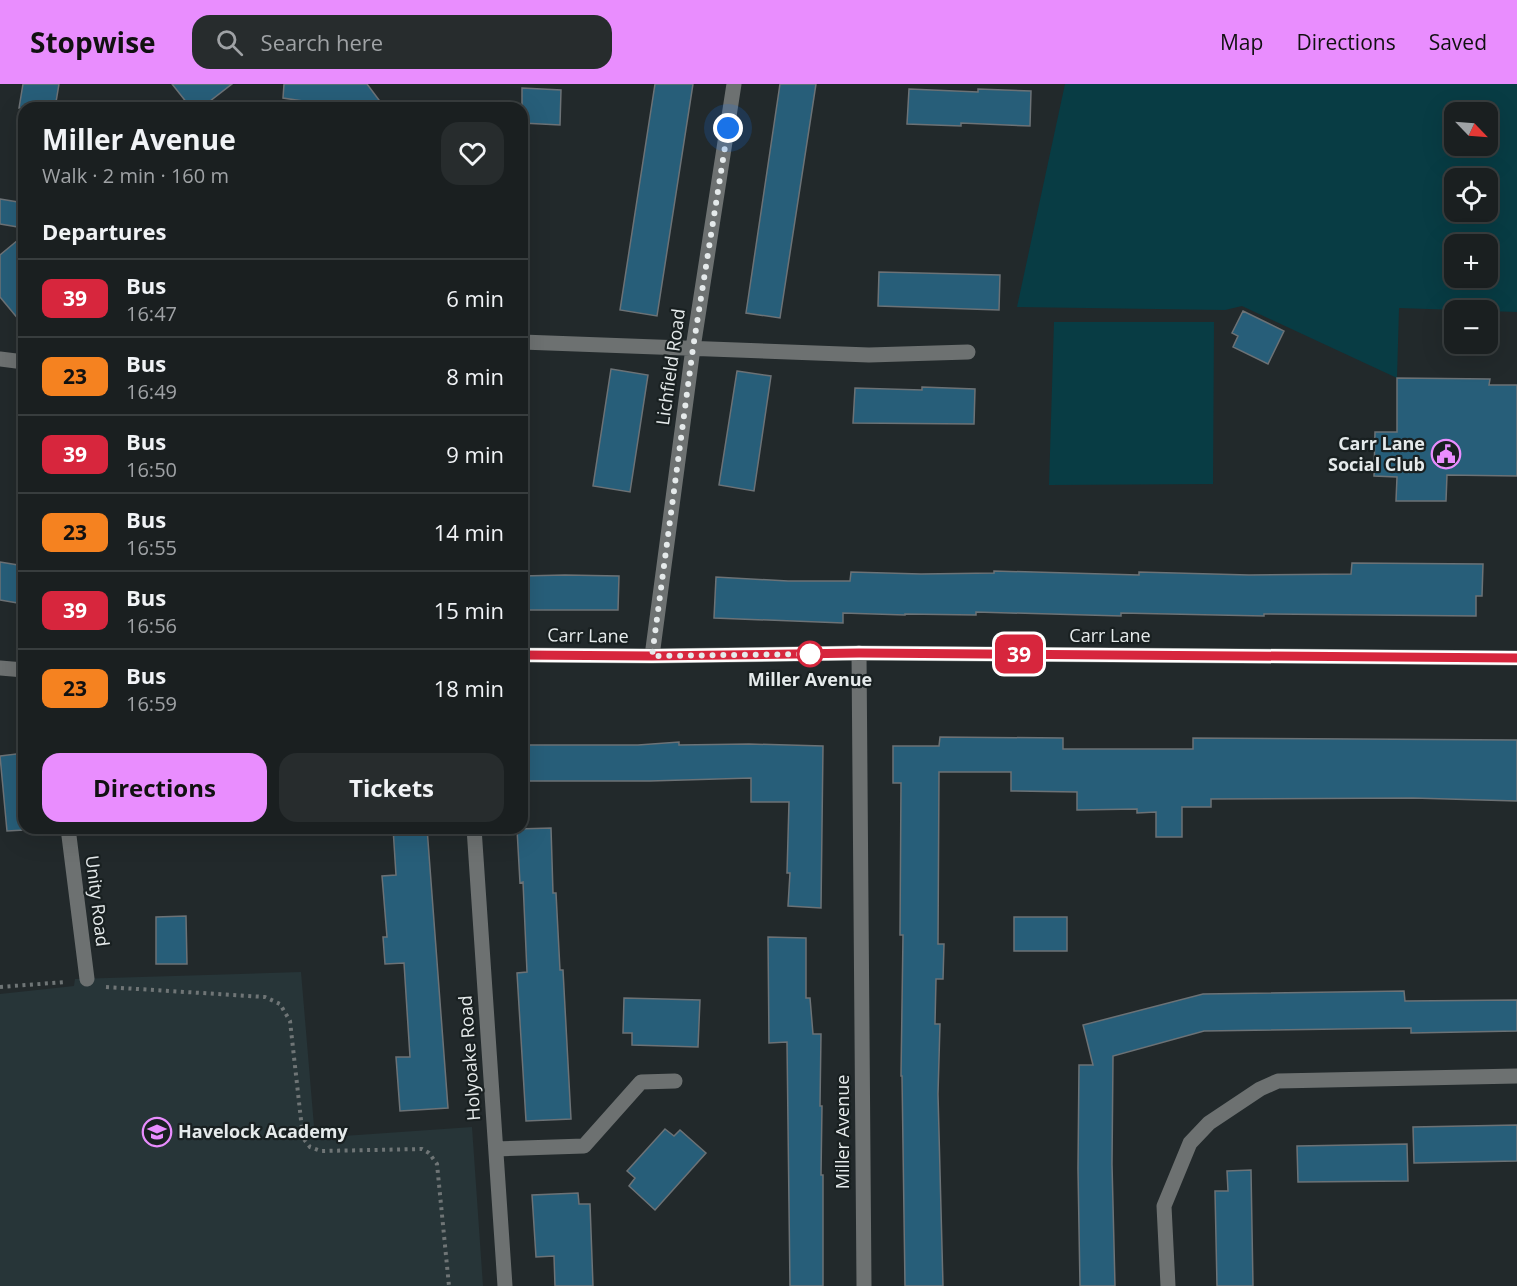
<!DOCTYPE html>
<html lang="en">
<head>
<meta charset="utf-8">
<style>
  :root { --surface:#1a1f20; --page:#272c2d; --text:#f1f3f6; --muted:#9fa2a5; --line:#383d3e; --accent:#e98dfe }
  body { margin:0; font-family:"Open Sans",sans-serif; background:var(--page); color:var(--text); height:100vh; display:flex; flex-direction:column; font-size:22px; white-space:nowrap }
  * { box-sizing:border-box; margin:0 }
  p { font-size:20px; color:var(--muted) }
  .icon { flex:none; width:33px; height:33px; fill:none; stroke:currentColor; stroke-width:2; stroke-linecap:round; stroke-linejoin:round }
  .map { position:relative; flex:1; overflow:hidden }
  .side { position:absolute; left:18px; top:18px; width:510px; height:732px; display:flex; flex-direction:column; background:var(--surface); border-radius:18px; box-shadow:0 6px 24px #0002,0 0 0 2px var(--line) }
  .side>* { flex:none }
  .badge { padding:0 12px; border-radius:9px; font-size:21px; line-height:39px }
  .needle { width:39px; rotate:115deg }
  .controls { position:absolute; left:1444px; top:18px; display:grid; gap:12px }
  .controls a { display:grid; place-items:center; width:54px; height:54px; border-radius:12px; background:var(--surface); box-shadow:0 6px 24px #0002,0 0 0 2px var(--line); font-size:30px }
  .you { position:absolute; width:30px; height:30px; margin:-15px; border:4px solid #fff; border-radius:50%; background:#1a73e8; box-shadow:0 0 0 9px #1a73e833 }
  .map>.badge { position:absolute; translate:-50% -50%; box-shadow:0 0 0 3px #fff }
  h2 { padding:0 24px; font-size:22px; line-height:54px }
  .round { display:grid; place-items:center; flex:none; width:63px; height:63px; border-radius:18px; background:var(--page) }
  .headline { display:flex; align-items:center; justify-content:space-between; height:102px; padding:0 24px }
  h1 { font-size:28px; font-weight:700; line-height:45px }
  .cta { display:flex; gap:12px; margin-top:auto; padding:12px 24px }
  .cta a { flex:1; height:69px; border-radius:18px; background:var(--accent); color:#111; font-size:24px; font-weight:700; line-height:69px; text-align:center }
  .cta a+a { background:var(--page); color:var(--text) }
  ul { padding:0; list-style:none }
  li { display:flex; align-items:center; gap:18px; height:78px; padding:0 24px; border-top:2px solid var(--line) }
  li div { flex:1 }
  li b { display:block; font-size:22px }
  li em { font-style:normal }
  li .badge { min-width:66px; font-weight:700; text-align:center }
  header { display:flex; align-items:center; gap:36px; box-sizing:border-box; height:84px; padding:0 30px; background:var(--accent); color:#111 }
  header strong { font-size:28px }
  nav { display:flex; gap:33px; margin-inline-start:auto; font-size:21px }
  .search { width:420px; height:54px; background:var(--page); display:flex; align-items:center; gap:15px; box-sizing:border-box; padding:0 21px; border-radius:18px; color:var(--muted); font-size:22px }
  .map>svg:first-child { display:block }
  .built { fill:#273538 }
  .green { fill:#083c44; fill-rule:evenodd }
  .building { fill:#275e79; stroke:#6c7276; stroke-width:1.5 }
  .lines { fill:none; stroke-linecap:round; stroke-linejoin:round }
  .path { stroke:#6f7576; stroke-width:4; stroke-dasharray:3 4.5; stroke-linecap:butt }
  .minor { stroke:#6d7171; stroke-width:15 }
  .line-casing { stroke:#fff; stroke-width:14 }
  .line { stroke:#d7263d; stroke-width:9 }
  .walk { stroke:#e5eaeb; stroke-width:6; stroke-dasharray:0 10.8 }
  .stop-dot { fill:#fff; stroke:#d7263d; stroke-width:3 }
  .labels { text-anchor:middle; stroke-width:4.5; stroke-linejoin:round; paint-order:stroke }
  .street-label { font-size:18px; fill:#e5eaeb; stroke:#192021 }
  .poi-label { font-size:18px; font-weight:bold; fill:#e5eaeb; stroke:#192021; text-anchor:end }
  .stop-label { font-size:18px; font-weight:bold; fill:#e5eaeb; stroke:#192021 }
</style>
</head>
<body>
<header>
<strong>Stopwise</strong>
<div class="search"><svg class="icon" aria-label="search" viewBox="0 0 24 24"><circle cx="10" cy="10" r="6"/><path d="M15 15l6 6"/></svg>Search here</div>
<nav><a>Map</a><a>Directions</a><a>Saved</a></nav>
</header>
<div class="map">
<svg width="1517" height="1202" viewBox="0 0 1517 1202">
  <rect width="100%" height="100%" fill="#22292b"/>
  <!-- built -->
  <path class="built" d="M301,888l14,166 157,-11 11,159h-483v-292l74,-8 1,-7z"/>
  <!-- green -->
  <path class="green" d="M1065,0h452v228l-118,-4 -2,70 -155,-72 -17,4 -208,-3zM1455,28h33v34h-33zM1455,94h33v34h-33zM1455,160h33v34h-33z
    M1054,238h160l-1,162 -164,1z"/>
  <!-- building -->
  <path class="building" d="M23,0h36l-4,24h-36z
    M172,0h60l-31,24h-10z
    M284,0h83l18,24h-35l-67,-10z
    M655,0h38l-36,232 -37,-6z
    M780,0h36l-36,234 -34,-5z
    M522,4l39,2 -1,35 -38,-2z
    M909,5l69,3v-3l53,2 -1,35 -69,-3v3l-54,-2z
    M0,115l24,4v25l-24,-4z
    M24,151v91l-24,-29v-42z
    M879,188l121,3 -1,35 -121,-4z
    M1243,227l41,20 -16,33 -35,-17 5,-11 -6,-3z
    M611,285l37,6 -18,117 -37,-6z
    M737,287l34,5 -17,115 -35,-6z
    M1397,294l93,1 -1,6h28v91l-70,-1 -1,26h-50l1,-24 -23,-1 1,-44h22z
    M922,303l53,2 -1,35 -121,-1 2,-35 67,2z
    M0,478l24,4v38l-24,-4z
    M1352,479l131,1 -1,32h-6v20l-212,-2v2l-143,-3v3l-145,-4v3l-71,-1v1l-62,-2v10l-129,-5 2,-41 72,4h62l1,-9 70,2 73,-1v-2l145,4v-3l110,3 102,-1z
    M565,491l54,1 -1,34h-96v-34z
    M940,653l123,1v11h130v-11l324,2v61l-104,-3 -202,1v8h-29v30h-26v-25l-19,1v-4l-60,1v-18l-66,-1v-19h-72l-1,172h6l-1,35h-7l-1,45h5l-2,70 5,192h-38l-3,-210h-1l2,-141h-3l1,-152h-8v-37h46z
    M679,658v3l70,-1 74,2 -2,162 -33,-2 2,-33h-3l2,-71h-38v-24l-101,3h-128v-36h116z
    M24,669v77l-17,1 -7,-75z
    M393,744h34l21,280 -48,3 -4,-54h14l-6,-94 -19,1 -2,-27h4l-5,-61 14,-1z
    M551,744l2,65h3l4,77h3l8,149 -45,2 -9,-148 10,-1 -4,-90 -3,1 -3,-54z
    M186,832l1,48h-31v-47z
    M1014,833h53v34h-53z
    M768,853l38,1v60h4l3,36h8l-1,72h2l-1,69h2v111h-33l-3,-244 -18,1z
    M1404,907l1,10 112,-1v31l-106,2v-5l-207,3 -91,25 -1,108 3,122h-35l-2,-117 1,-104h14l-10,-40 120,-31z
    M624,914l76,2 -2,47 -66,-2v-12h-9z
    M1517,1041v36l-103,2 -1,-36z
    M665,1045l9,7 6,-6 26,23 -51,57 -26,-24 6,-8 -8,-7z
    M1407,1060l1,37 -110,1 -1,-36z
    M1251,1086l2,116h-36l-2,-95h13l-1,-20z
    M578,1109l1,11h11l3,82h-38l-1,-30 -18,1 -4,-62z"/>
  <g class="lines">
    <!-- path -->
    <path class="path" d="M0,903l65,-5
      M106,903l159,10 15,7 10,17 13,117 7,9 11,4 101,-2 7,4 8,11 12,122"/>
    <!-- minor -->
    <path class="minor" d="M522,258l347,13 99,-3
      M0,275l24,3
      M859,569l5,633
      M522,571l130,1 207,-3 658,5
      M652,572l41,-308 41,-264
      M0,584l24,2
      M68,744l19,151
      M474,744l31,458
      M496,1065l88,-3 57,-64 34,-1
      M1168,1202l-4,-80 26,-63 19,-20 51,-34 18,-8 239,-5"/>
  </g>
  <g class="lines">
    <!-- line casing -->
    <g class="line-casing">
      <path id="line" d="M522,571l130,1 207,-3 658,5"/>
    </g>
    <!-- line -->
    <use href="#line" class="line"/>
    <!-- walk -->
    <path class="walk" d="M728,44l-35,220 -41,308 161,-2h-3"/>
  </g>
  <!-- icons -->
  <defs>
    <g id="civic-ring" transform="scale(1.5)"><circle r="9.5" fill="#192021" stroke="#e98dfe" stroke-width="1.5"/><path d="M-.6-6.5H3V-4.5H.6V-3L4-1V1h2V6H-6V1h2V-1L-.6-3ZM-1.2 2.5V6h2.4V2.5Z" fill="#e98dfe"/></g>
    <g id="school-ring" transform="scale(1.5)"><circle r="9.5" fill="#192021" stroke="#e98dfe" stroke-width="1.5"/><path d="M0-5L7-2L0 1L-7-2ZM-4 1L0 2.5L4 1V4Q0 6-4 4Z" fill="#e98dfe"/></g>
  </defs>
  <g fill-rule="evenodd">
    <use href="#civic-ring" x="1446" y="370"/>
    <use href="#school-ring" x="157" y="1048"/>
  </g>
  <!-- markers -->
  <circle class="stop-dot" cx="810" cy="570" r="12"/>
  <g class="labels">
    <!-- street labels -->
    <g class="street-label">
      <text transform="translate(671 283) rotate(-82)" y="6">Lichfield Road</text>
      <text transform="translate(588 552) rotate(1)" y="6">Carr Lane</text>
      <text x="1110" y="558">Carr Lane</text>
      <text transform="translate(97 817) rotate(83)" y="6">Unity Road</text>
      <text transform="translate(470 974) rotate(-94)" y="6">Holyoake Road</text>
      <text transform="translate(843 1048) rotate(-90)" y="6">Miller Avenue</text>
    </g>
    <!-- poi labels -->
    <g class="poi-label">
      <text x="1425" y="366">Carr Lane<tspan x="1425" dy="21">Social Club</tspan></text>
      <text x="178" y="1054" text-anchor="start">Havelock Academy</text>
    </g>
    <!-- stop labels -->
    <g class="stop-label">
      <text x="810" y="602">Miller Avenue</text>
    </g>
  </g>
</svg>
<div class="controls">
<a><svg class="needle" viewBox="-14 -14 28 28"><path d="M0-13l5 13h-10z" fill="#e53935"/><path d="M0 13l5-13h-10z" fill="#9fa2a5"/></svg></a>
<a><svg class="icon" aria-label="locate" viewBox="0 0 24 24"><circle cx="12" cy="12" r="6"/><path d="M12 2v4M12 18v4M2 12h4M18 12h4"/></svg></a>
<a>+</a>
<a>−</a>
</div>
<div class="you" style="left:728px;top:44px"></div>
<b class="badge" style="left:1019px;top:570px;background:#d7263d;color:#fff">39</b>
<section class="side">
<div class="headline"><div><h1>Miller Avenue</h1><p>Walk · 2 min · 160 m</p></div><a class="round"><svg class="icon" aria-label="heart" viewBox="0 0 24 24"><path d="M12 20l-8-8c-3-5 5-10 8-4 3-6 11-1 8 4z"/></svg></a></div>
<h2>Departures</h2>
<ul>
<li><span class="badge" style="background:#d7263d;color:#fff">39</span><div><b>Bus</b><p>16:47</p></div><em>6 min</em></li>
<li><span class="badge" style="background:#f58220;color:#111">23</span><div><b>Bus</b><p>16:49</p></div><em>8 min</em></li>
<li><span class="badge" style="background:#d7263d;color:#fff">39</span><div><b>Bus</b><p>16:50</p></div><em>9 min</em></li>
<li><span class="badge" style="background:#f58220;color:#111">23</span><div><b>Bus</b><p>16:55</p></div><em>14 min</em></li>
<li><span class="badge" style="background:#d7263d;color:#fff">39</span><div><b>Bus</b><p>16:56</p></div><em>15 min</em></li>
<li><span class="badge" style="background:#f58220;color:#111">23</span><div><b>Bus</b><p>16:59</p></div><em>18 min</em></li>
</ul>
<div class="cta"><a>Directions</a><a>Tickets</a></div>
</section>
</div>
</body>
</html>
